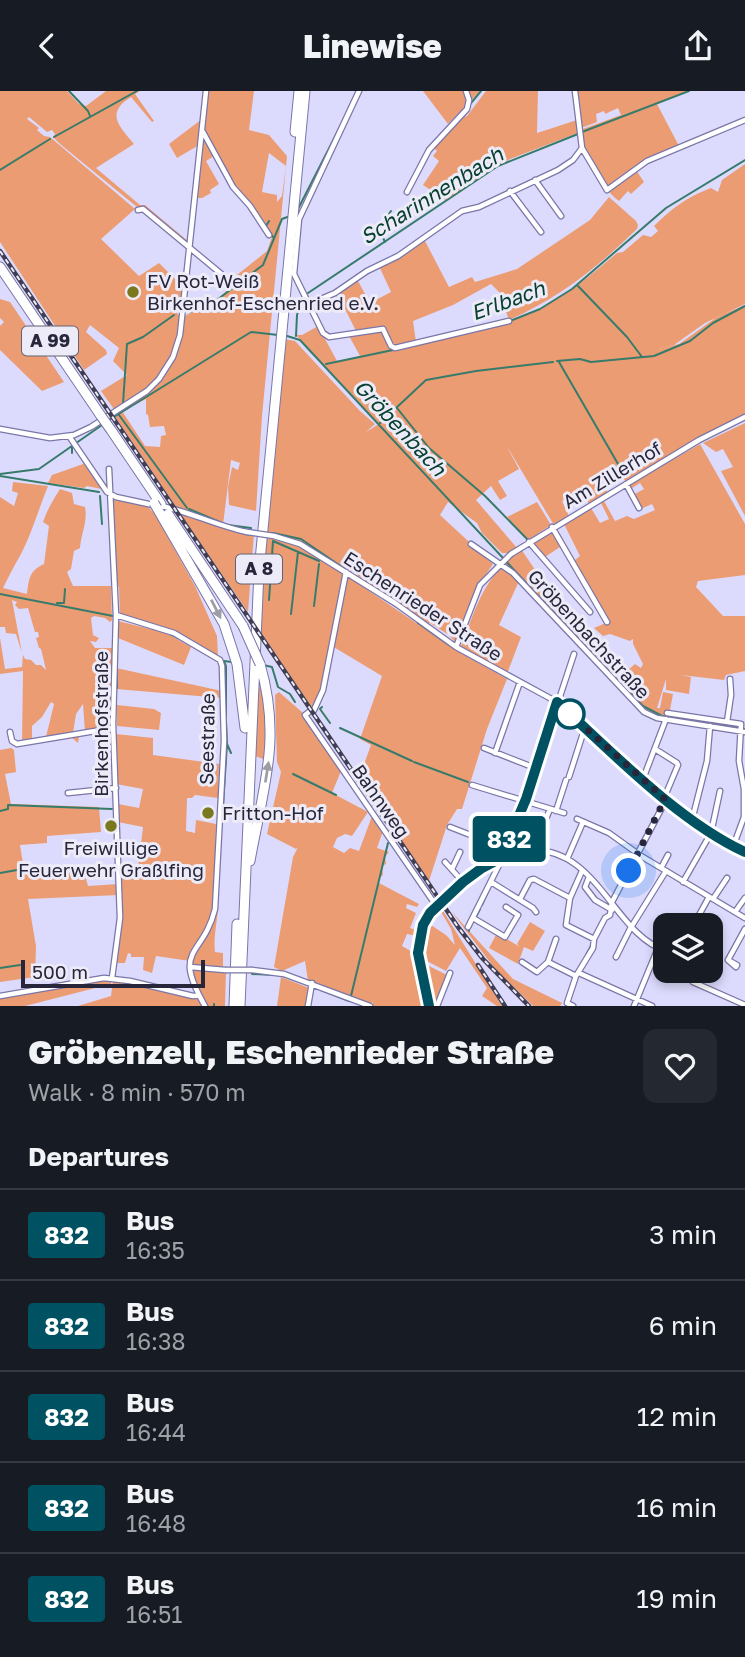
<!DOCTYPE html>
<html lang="en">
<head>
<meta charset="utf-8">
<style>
  :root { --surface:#171b24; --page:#242831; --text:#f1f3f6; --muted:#9ea1a6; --line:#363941 }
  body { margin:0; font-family:"Golos Text",sans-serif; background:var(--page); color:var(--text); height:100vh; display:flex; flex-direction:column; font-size:26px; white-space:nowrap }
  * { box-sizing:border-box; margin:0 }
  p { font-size:23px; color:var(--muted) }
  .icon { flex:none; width:38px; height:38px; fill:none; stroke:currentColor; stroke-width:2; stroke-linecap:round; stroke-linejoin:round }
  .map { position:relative; height:915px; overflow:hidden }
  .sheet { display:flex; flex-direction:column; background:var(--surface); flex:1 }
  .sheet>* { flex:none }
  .badge { padding:0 14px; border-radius:5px; font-size:24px; line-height:46px }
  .buttons { position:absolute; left:653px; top:822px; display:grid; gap:14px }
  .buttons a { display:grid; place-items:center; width:70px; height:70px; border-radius:14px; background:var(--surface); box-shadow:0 4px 10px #0003; font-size:35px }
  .scale { position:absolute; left:21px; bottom:18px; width:184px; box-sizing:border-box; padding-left:7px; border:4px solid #28263b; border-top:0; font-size:19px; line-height:24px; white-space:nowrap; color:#28263b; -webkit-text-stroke:5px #ecebf7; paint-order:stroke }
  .you { position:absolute; width:35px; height:35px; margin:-18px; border:5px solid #fff; border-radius:50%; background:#1a73e8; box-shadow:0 0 0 10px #1a73e833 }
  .map>.badge { position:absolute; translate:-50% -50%; box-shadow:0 0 0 4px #fff }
  h2 { padding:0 28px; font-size:26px; line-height:63px }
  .round { display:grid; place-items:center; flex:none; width:74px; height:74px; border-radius:14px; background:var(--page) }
  .headline { display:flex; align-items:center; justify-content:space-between; height:119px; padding:0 28px }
  h1 { font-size:33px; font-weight:800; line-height:52px }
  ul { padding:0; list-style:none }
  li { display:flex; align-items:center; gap:21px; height:91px; padding:0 28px; border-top:2px solid var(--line) }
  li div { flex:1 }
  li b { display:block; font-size:26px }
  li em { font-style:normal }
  li .badge { min-width:77px; font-weight:700; text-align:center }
  header { display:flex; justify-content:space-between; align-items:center; height:91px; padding:0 28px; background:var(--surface); font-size:32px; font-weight:800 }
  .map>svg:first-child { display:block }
  .green { fill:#ec9c73; fill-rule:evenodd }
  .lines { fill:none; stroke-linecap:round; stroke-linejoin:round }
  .stream { stroke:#377b6b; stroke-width:2 }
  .minor-casing { stroke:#7a76a8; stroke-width:7 }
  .highway-casing { stroke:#7a76a8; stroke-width:11 }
  .minor { stroke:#fff; stroke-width:4.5 }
  .highway { stroke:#fff; stroke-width:9 }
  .rail-casing { stroke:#403e55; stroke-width:4.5 }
  .rail { stroke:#ecebf7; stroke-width:2; stroke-dasharray:5; stroke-linecap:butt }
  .minor-bridge-casing { stroke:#7a76a8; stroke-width:7; stroke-linecap:butt }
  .highway-bridge-casing { stroke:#7a76a8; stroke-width:11; stroke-linecap:butt }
  .minor-bridge { stroke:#fff; stroke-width:4.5 }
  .highway-bridge { stroke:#fff; stroke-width:9 }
  .oneway { fill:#9e9da7 }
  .line-casing { stroke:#fff; stroke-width:16 }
  .line { stroke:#005262; stroke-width:10 }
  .walk { stroke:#28263b; stroke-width:7; stroke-dasharray:0 12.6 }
  .poi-dot { fill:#7a781e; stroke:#ecebf7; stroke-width:2.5 }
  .stop-dot { fill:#fff; stroke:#005262; stroke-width:3.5 }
  .labels { text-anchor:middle; stroke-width:6; stroke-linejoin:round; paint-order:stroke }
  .shield { fill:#ecebf7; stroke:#636173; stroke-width:2 }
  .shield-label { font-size:18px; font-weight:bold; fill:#28263b }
  .poi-label { font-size:19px; fill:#28263b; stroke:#ecebf7; text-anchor:start }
  .street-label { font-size:19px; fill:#28263b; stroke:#ecebf7 }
  .water-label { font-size:21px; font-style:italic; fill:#074030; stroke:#ecebf7 }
</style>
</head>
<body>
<header><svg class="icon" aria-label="back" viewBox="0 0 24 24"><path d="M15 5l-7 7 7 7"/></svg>Linewise<svg class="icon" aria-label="share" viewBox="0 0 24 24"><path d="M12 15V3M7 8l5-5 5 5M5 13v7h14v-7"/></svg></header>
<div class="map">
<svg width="745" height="915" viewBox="0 0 745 915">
  <rect width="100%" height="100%" fill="#dddbfd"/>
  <!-- green -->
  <path class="green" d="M0,0h67l12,13 7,2 20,-15h34l-5,3 19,27 -2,1 -21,-25c-26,16 -12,29 3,47l-38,24 44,37h5l44,37 -1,3 -44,-37 -7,-1 -77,-63 -7,-7 2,-3 -3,-4 -5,2 -18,-15 -2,2 12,9 -2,2 7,6 6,1 85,72 -34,30 38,37 20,-13 24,24 -6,26 4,5 39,-21 14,-13 3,-9 30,-24 5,-14 -58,-81 -8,5 13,23 -9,6 1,3 -9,5h-5l11,-107h46l-5,39 20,5 18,21 -25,260 -6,95 -27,-6 -1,-18 4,-20 6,3 2,-7 -9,-3 -8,65 -29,-13 -18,-5 -62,-92 7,-4 -5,1 -15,-21 26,-16 -14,-14 6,-13 -29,-23 -4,7 20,18 1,4 -23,16 -84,-128zM269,62l17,13 -4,30 -5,6v-7l-15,-3zM146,308v15l2,1 2,12 14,-1 2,9 -5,1 -1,11 -15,-1 -23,-35z
    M423,0h57l-32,33z
    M486,0h52l-1,42 40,-13 1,13 -68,26 -64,41 -23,-15 16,-24 -6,-5 4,-5 -4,-4 30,-30 4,-1z
    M577,0h111l-31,13 22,42 -14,5 -29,19 8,12 -13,12 -3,-3 -9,10c-19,-13 -34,-49 -39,-71l41,-15 -3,-7 -13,6 -1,-3 -8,3 1,8 -16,6z
    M202,28l-3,26 -22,13 -8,-14z
    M745,73v140l-40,19 -31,22 -15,4 20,-5 38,-27 28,-12v110l-115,65 -4,2 -6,-9 -18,10 6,10 -19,11 -7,-11 -20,8 7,15 -15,9 -48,-80 13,24 -21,12 9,15 -7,4 -9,-14 -15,14 41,48 -7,5h-8l-20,-20 -5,-10 -29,-21 -8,13 53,49 -14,21 -22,55 -3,1 -5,-6 -19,-12 -3,1 -76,-53 -54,-31 -32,-8 19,-193 11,2 65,70 15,13 -9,8 13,-8 -83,-89h-4h10l16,-9 19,35 23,-5 -12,-22 34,-5 10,20c49,-10 102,-18 147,-40 29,-14 54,-36 78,-56l6,-1 20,-17 8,2 7,-6 -4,-5c20,-19 31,-28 57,-38l7,4 4,-12z
    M609,106l27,24 2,4 -1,4c-39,38 -78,69 -128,91l-10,-28 -8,-8 -38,21 -40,16 3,21c-23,5 -22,6 -34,-15l-26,4 -19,-38 20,-14 13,24 21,-11 -12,-26 45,-27 25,48 23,-10 3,5 42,-13 73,-49z
    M0,208l10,3 54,80 -22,9 -42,-41v-24l4,-4 -4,-4z
    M745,332v93l-24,-45 12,-4 -10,-18 -7,3 -13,-9z
    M700,353l45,80v51l-47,6 -2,6 27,29h22v55l-19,4 -2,5 -43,-5 10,2 -2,17 -23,-4v-11l-9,29h3l3,-16 10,2 -3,16 4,5 52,8 12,4 -1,3 -80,-13 -14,-7 -123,-131 -21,46 22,12 -14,37 -46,-28c17,-43 22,-67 60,-97l29,43 -6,8 74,79 17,-15 6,4 2,-4 -10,-20v-5l-3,2 -20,-7 -7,2 -9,-8 14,-6 -45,-77 -18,12 6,8 -21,-22 27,-14 18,31 5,-4 -16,-32 27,-16 9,15 9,-4 -8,-16 3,-2 11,20 12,-5 7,3 21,-9 -3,-6 -11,5 -8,-14 11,-6 -4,-6 -11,7 -2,-4z
    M86,372l15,26 -14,-3 -3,2 -36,-5 4,-8z
    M13,391l35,4c-9,22 -16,47 -27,68 -7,12 -12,22 -18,34l24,6c2,-15 2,-23 17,-30l5,-38 -6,-4c4,-12 10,-22 17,-33l12,4 2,11 11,3c3,14 -4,27 -5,41l-6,3 -3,18 -4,3 6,14h38l1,34 -2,2 -5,-4 -11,-2 -3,2 2,17 6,3 -3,4 -6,-1 5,7h18l-2,80 -26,4 -2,-28 -7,10 -3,19 6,4 -1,6 -7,-6 -26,4 9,-37 -3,-2 -9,15 -10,9v12l-10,4 1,-71 -23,3v-36l5,31 17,-2 1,-12 2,4 6,1 5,5h5l5,5 -5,-21 -2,-1 -3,-10 3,-1 -1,-5h-3l-7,-24 -9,1 -4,-4 2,-3 -5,-2 10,53 -6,-19 -10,-1 -1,-6h-5v-130l14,9 4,-13 -6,-2z
    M115,408l32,7 8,8 40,72 22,50 1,21 -42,-24 -56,-18 -1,-28 -3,-2 -4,-83z
    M537,411l14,23 -23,15 -21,-23z
    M178,420l76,22 -6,79z
    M274,447l25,7 43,26 1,4 -23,123 -9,9 -52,-77 6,-91z
    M347,485l112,76 48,27 -20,50 -25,80h-5l-10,16 -18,56 -70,-103 12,-33 -11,-6 22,-63 -50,-30z
    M118,530l48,12 25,14 -7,18 -66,-27z
    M116,577l106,23 -1,7 -105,-9z
    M262,594l6,33 -1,38 -4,3 -8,-3 2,-66z
    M279,601l24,21 38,58 -9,22 36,19 -16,24 -7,-2 -8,4 -4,9 11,6 6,-5 9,3 13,-35 11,15 -6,17 12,4 -4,5 1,7 -4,2 1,9 -4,3v5l40,21 -2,3 -10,-3 -1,4 10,5 -6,15 9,3 -1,5 -11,-2 -5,12 14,8 3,7 28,14 -11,31h-63v-4l-2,3 -63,-24 -3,-20 -23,10 -8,-4 19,-110 5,-10 -2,2 -29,-15 14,-62 -4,-10 -2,-67z
    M117,614l37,4 7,4 -2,17 -42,-4z
    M116,643l37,4v17l66,9 -1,34 -23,-3 -3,3h-5l-1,33 9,2 1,-13 20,4 -2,79 4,1c0,17 -5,31 -3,48l8,1v15l-31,-3v-11l10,-18 -10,14 -2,11 -34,-5 -4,17 -9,-3 1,-13h-13v-3l-3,-1 -3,10h-9l5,-45 -1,-53 18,3 5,-41 -25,-5v-18l21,4 4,-19 -27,-5z
    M11,657l3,2 2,22 -11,2 6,30 88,3 2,25 -54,4v7l-27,2 4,25 54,-3 6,5 4,14 31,-2v11l-91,4 8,47 -1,31 -35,5v-232z
    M440,815l62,100h-5l-15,-10 5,-8 -27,-40 -14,23 -23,-12c-4,-14 -2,-24 8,-34l15,10 9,10 -4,-16 -11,-19z
    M451,820l62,68 49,24 -2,3h-27l-37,-36z
    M530,831l15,9 -12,20 -9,-4 -6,17 -29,-16 8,-15 23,14 -3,-3z
    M194,878l32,2 -1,35h-19l-15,-34z
    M281,886l28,11 -3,18h-29z
    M111,888v5l-86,22h-25v-9z
    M113,889l79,17 9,3 4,6h-127l33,-10z"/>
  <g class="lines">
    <!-- stream -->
    <path class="stream" d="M69,0l19,20 2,5
      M471,12l10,-12
      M582,41l107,-41
      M54,46l83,-46
      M0,79l50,-31
      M297,120l45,-88
      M269,130l-3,5 7,11
      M385,151l-6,-13 12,-18
      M578,195l49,51 15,20
      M308,202l190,-127 80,-32
      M190,221l23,-9 50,-38 19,-46 8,-3
      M510,230l30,-12 32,-20 94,-81 79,-48
      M287,245l13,4 311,334
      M296,245l1,-21 6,-18
      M426,252l15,-4
      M557,270l23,-2 11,3 63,-6 36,-15 23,-18 32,-17
      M559,271l66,114
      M326,273l67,-14
      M123,313l4,-60 16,-7 31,-22
      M397,317l32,40 56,48 42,43
      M119,324l68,93
      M109,329l142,-88 27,3
      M380,332l46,-43 50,-9 77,-9
      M72,355v7
      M0,383l39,-5 63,-44
      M0,385l99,16
      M100,405l2,28
      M189,418l33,14
      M228,434l23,3
      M273,442l28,6 44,30
      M0,503l113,22
      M384,508l16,10
      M269,509l4,-59 46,20
      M57,512h7l1,-14
      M314,515l5,-42
      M291,523l7,-62
      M418,532l31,22
      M170,543l10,5
      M263,574l9,2 6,20 12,7 5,8
      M622,594l21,21 21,11
      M117,597v-19
      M322,616l-2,2 10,14
      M226,626v-51l-2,-5 8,1
      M673,627l72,11
      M226,630l1,23 4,9
      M340,637l72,33
      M414,671l54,20
      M293,683l43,21
      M0,720l8,-2v-4l104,4
      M222,731l5,-78
      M505,763l6,-16
      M642,763l14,9
      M631,780l4,-7
      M0,782l17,-3
      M627,788l3,-6
      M482,814l8,-18
      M476,826l4,-8
      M470,837l3,-7
      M469,840v-1
      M586,864l6,-11
      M0,877l20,-3
      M252,883l23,1
      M321,899l28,11
      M351,905l37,-153
      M214,913v2"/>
    <!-- minor casing -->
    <g class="minor-casing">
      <path id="minor" d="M359,0l-60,128 -5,55 29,59 6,4 54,-8 8,17 4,2 114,-27
        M575,0l7,57 25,42 40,-29 98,-41
        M203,41l30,55 17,19 19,29
        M535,89l26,36
        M510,100l31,41
        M407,101l22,-42 38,-41 2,-9 -3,-9
        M138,119l5,-1 88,73
        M309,213l26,-11 32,-22 31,-15 64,-45 17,-4 79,-37 15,-10 9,-12
        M0,338l50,9 24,-3 17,-8 56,-36 12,-12 14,-22 7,-22 26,-244
        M69,345l38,56 9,5 37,8
        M109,378l7,146 -3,109 7,194 -8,60
        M626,393l13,24
        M161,415c30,6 56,20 86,26
        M552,436l55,95
        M274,445l26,8 95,59 61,44 101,55 108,97 46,34 34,19
        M529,451l61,70
        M471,453l42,29 131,139 13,6 88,14
        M116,524l58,18 46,27 2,6 2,75 -9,168c-12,49 -44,38 -10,97
        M456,556l24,-62 31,-31 188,-114 46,-23
        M314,619l9,-20 23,-118
        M309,621l-4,3 132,192
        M667,622l74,11 -2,37 5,28v28l-11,30
        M727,631l4,-27 -1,-16
        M10,641l2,9 5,3 96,-16
        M484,657l51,20
        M495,662l25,-71
        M569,686l16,-50
        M643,688l23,-60
        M472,694l92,28
        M68,702l48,-5
        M556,720l10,-31
        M577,728l32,14 32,23 104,62
        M692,729l15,-59 3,-35
        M450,736l54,21
        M533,760l17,-42
        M567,768l16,-37
        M445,771l18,20
        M661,777l7,-13
        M452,778l8,-17
        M589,786l-4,10 10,13 17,10
        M491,791l42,26 3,4
        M683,791l28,-49 9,-42
        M570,807l12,-27
        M520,808l10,-19 4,-1 36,19 -4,27 28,14
        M713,808l14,-21
        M735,821l10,-14
        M473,827l32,19 13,-22 -12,-8
        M693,835l16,-29
        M468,836l32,-64 4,-15 22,-49 48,-145
        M616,866l14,-28 36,-58
        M728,869l17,-31
        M728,869l9,5 -1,2z
        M522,871l15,10 11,-10 28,14
        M548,871l8,-23
        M190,876l35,3
        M252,879l32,4 86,32
        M690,880l-1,5 4,6 52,23
        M579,882l73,33
        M0,905l104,-18 26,3 63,15 6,-1
        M308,915l4,-23
        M429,915c-1,-18 -9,-35 -11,-52 -5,-33 29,-59 51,-77 17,-14 37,-23 58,-26 68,-9 88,85 138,99
        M437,915l13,-33
        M573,915l-6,-3 9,-27 17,-28 1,-9 11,-21 5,-3 2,-13 53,-100v-6l13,-31 -1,-2 -22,-14
        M634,915l24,-58"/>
    </g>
    <!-- highway casing -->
    <g class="highway-casing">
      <path id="highway" d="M295,41l4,-41
        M0,176l101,149
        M111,339l50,74
        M157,417l67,116 13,40 8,64
        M168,423l75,112
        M250,770c13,-73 32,-122 10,-197
        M234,915l3,-82
        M240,915l19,-435 46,-480"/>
    </g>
    <!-- minor -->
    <use href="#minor" class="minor"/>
    <!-- highway -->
    <use href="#highway" class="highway"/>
    <!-- rail casing -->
    <g class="rail-casing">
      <path id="rail" d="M0,160l458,676 25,32 46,47
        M478,874l27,41"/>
    </g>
    <!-- rail -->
    <use href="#rail" class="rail"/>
    <!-- minor-bridge casing -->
    <g class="minor-bridge-casing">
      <path id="minor-bridge" d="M247,441l27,4
        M225,879h27"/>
    </g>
    <!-- highway-bridge casing -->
    <g class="highway-bridge-casing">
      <path id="highway-bridge" d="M101,325l10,14
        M154,412l3,5
        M243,535l17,38"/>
    </g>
    <!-- minor-bridge -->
    <use href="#minor-bridge" class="minor-bridge"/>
    <!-- highway-bridge -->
    <use href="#highway-bridge" class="highway-bridge"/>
  </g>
  <!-- one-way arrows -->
  <defs><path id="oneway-solid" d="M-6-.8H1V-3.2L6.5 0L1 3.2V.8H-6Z" transform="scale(1.75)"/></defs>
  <g class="oneway">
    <use href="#oneway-solid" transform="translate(216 518) rotate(63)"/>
    <use href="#oneway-solid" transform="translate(267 681) rotate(-81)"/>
  </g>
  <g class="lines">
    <!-- line casing -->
    <g class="line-casing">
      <path id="line" d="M429,915l-11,-53 5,-28 7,-12 33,-31 19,-14 19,-10 25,-59 31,-97c55,50 121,119 188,150"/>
    </g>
    <!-- line -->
    <use href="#line" class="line"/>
    <!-- walk -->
    <path class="walk" d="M570,623l95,85 -36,72"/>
  </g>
  <!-- markers -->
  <g class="poi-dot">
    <circle cx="133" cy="201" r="7"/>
    <circle cx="208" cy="722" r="7"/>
    <circle cx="111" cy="735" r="7"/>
  </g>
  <circle class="stop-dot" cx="570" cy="623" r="14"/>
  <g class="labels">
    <!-- shield labels -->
    <g class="shield">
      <rect x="22" y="235.5" width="56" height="29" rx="5"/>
      <rect x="236" y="463.5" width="46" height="29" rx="5"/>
    </g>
    <g class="shield-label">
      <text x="50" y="256">A 99</text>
      <text x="259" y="484">A 8</text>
    </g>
    <!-- poi labels -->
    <g class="poi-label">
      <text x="147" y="197">FV Rot-Weiß<tspan x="147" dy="22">Birkenhof-Eschenried e.V.</tspan></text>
      <text x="222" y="729">Fritton-Hof</text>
      <text x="111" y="764" text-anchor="middle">Freiwillige<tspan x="111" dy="22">Feuerwehr Graßlfing</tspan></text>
    </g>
    <!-- street labels -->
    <g class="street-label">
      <text transform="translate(612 384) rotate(-31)" y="7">Am Zillerhof</text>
      <text transform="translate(423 515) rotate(33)" y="7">Eschenrieder Straße</text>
      <text transform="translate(589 543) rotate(47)" y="7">Gröbenbachstraße</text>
      <text transform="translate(101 633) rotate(-90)" y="7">Birkenhofstraße</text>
      <text transform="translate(207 648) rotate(-89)" y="7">Seestraße</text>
      <text transform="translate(381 710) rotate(55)" y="7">Bahnweg</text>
    </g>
    <!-- water labels -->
    <g class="water-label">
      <text transform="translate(432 105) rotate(-32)" y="7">Scharinnenbach</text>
      <text transform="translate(508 210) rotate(-20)" y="7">Erlbach</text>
      <text transform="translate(400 337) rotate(47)" y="7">Gröbenbach</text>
    </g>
  </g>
</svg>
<div class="buttons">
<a><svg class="icon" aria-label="layers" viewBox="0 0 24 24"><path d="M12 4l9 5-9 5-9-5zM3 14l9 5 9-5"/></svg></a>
</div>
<div class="scale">500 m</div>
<div class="you" style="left:629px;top:780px"></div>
<b class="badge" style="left:509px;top:748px;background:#005262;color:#fff">832</b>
</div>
<section class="sheet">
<div class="headline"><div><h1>Gröbenzell, Eschenrieder Straße</h1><p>Walk · 8 min · 570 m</p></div><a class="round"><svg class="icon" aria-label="heart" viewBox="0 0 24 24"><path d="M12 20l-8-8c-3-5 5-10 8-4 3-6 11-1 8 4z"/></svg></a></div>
<h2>Departures</h2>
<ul>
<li><span class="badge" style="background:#005262;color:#fff">832</span><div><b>Bus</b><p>16:35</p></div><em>3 min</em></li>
<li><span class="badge" style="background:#005262;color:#fff">832</span><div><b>Bus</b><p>16:38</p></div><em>6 min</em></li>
<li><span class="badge" style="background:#005262;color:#fff">832</span><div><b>Bus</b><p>16:44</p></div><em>12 min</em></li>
<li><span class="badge" style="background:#005262;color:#fff">832</span><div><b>Bus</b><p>16:48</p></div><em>16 min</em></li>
<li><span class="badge" style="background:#005262;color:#fff">832</span><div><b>Bus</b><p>16:51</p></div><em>19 min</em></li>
</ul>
</section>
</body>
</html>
